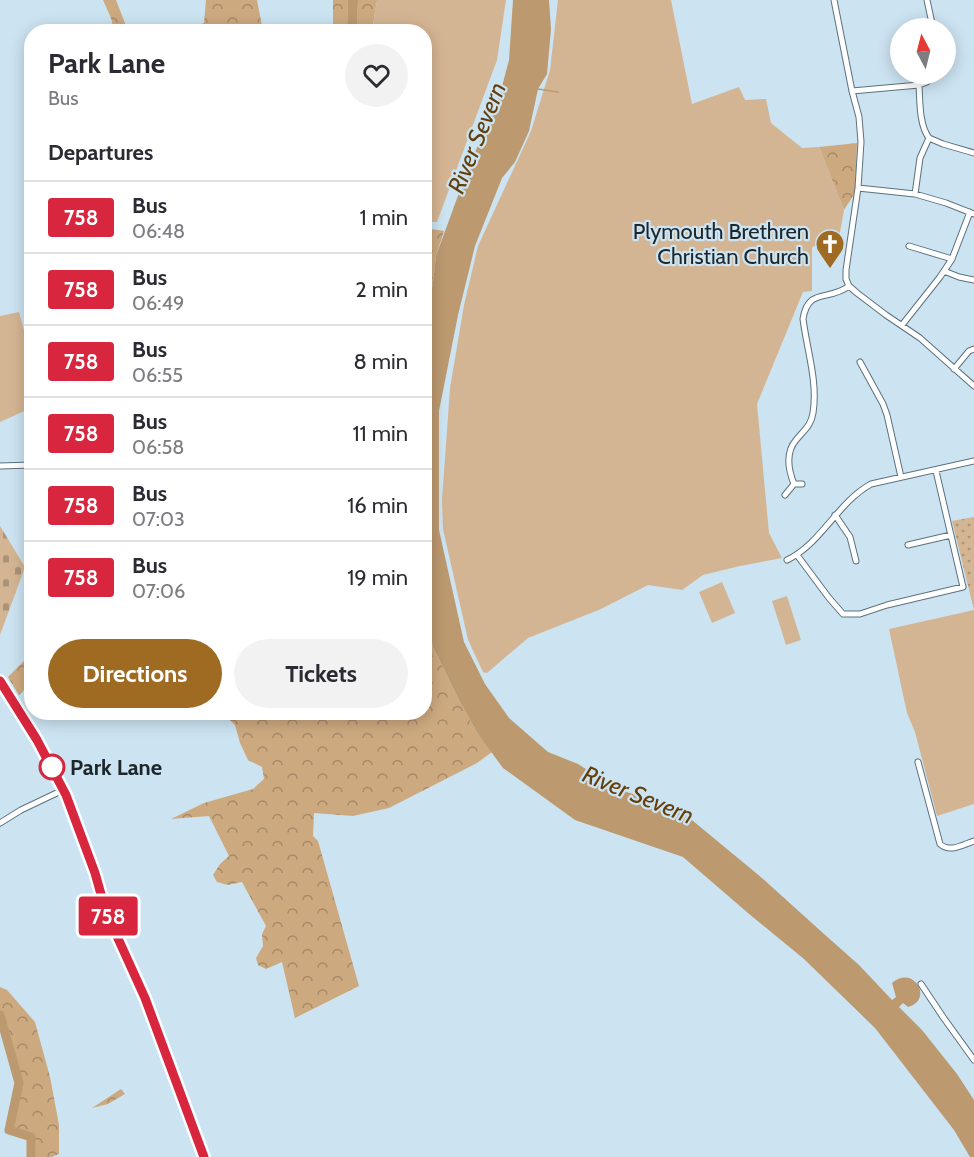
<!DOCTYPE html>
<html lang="en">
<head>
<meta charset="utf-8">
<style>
  :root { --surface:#fff; --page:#f2f2f3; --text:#2b2b33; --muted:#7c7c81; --line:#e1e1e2; --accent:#9f6a22 }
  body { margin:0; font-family:Cabin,sans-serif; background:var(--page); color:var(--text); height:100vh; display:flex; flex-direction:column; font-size:22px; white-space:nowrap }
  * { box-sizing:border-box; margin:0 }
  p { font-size:20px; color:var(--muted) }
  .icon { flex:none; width:33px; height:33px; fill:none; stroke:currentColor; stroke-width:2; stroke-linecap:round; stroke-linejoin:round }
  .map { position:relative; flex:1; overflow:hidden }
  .drawer { position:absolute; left:24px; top:24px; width:408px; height:696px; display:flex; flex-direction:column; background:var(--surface); border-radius:24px; box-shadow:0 3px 15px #0003 }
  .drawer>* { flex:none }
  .badge { padding:0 12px; border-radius:4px; font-size:21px; line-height:39px }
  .needle { width:39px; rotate:353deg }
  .buttons { position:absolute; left:890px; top:18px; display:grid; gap:12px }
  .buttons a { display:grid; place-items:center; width:66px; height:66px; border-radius:50%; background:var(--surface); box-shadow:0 3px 15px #0003; font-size:30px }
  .map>.badge { position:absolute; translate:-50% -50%; box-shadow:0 0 0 3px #fff }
  h2 { padding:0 24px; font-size:22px; line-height:54px }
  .round { display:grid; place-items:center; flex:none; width:63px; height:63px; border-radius:32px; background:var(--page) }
  .head { display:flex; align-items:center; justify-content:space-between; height:102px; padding:0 24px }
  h1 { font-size:28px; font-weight:800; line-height:45px }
  .primary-button { display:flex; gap:12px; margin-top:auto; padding:12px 24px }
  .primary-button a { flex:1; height:69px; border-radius:36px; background:var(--accent); color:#fff; font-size:24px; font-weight:800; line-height:69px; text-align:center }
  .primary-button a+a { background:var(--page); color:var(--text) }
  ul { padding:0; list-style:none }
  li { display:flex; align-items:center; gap:18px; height:72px; padding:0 24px; border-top:2px solid var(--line) }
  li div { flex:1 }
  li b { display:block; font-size:22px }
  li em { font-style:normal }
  li .badge { min-width:66px; font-weight:700; text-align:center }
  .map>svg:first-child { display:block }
  .grass { fill:#d4b593 }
  .forest { fill:url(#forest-crowns) }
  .cemetery { fill:url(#cemetery-stones) }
  .garden { fill:url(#garden-dots) }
  .water { fill:#bc996f }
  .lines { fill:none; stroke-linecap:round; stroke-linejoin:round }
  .stream { stroke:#bc996f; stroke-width:1.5 }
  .river { stroke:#bc996f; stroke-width:9 }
  .minor-casing { stroke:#5c717e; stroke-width:7 }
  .major-casing { stroke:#fff; stroke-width:8 }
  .minor { stroke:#fff; stroke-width:5 }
  .major { stroke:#8bcbec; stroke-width:7 }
  .line-casing { stroke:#fff; stroke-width:14 }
  .line { stroke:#d7263d; stroke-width:9 }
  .stop-dot { fill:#fff; stroke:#d7263d; stroke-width:3 }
  .labels { text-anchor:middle; stroke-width:4.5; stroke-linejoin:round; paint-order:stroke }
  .poi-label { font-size:22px; fill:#1d262b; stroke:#cce3f1; text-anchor:end }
  .stop-label { font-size:22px; font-weight:bold; fill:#1d262b; stroke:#cce3f1; text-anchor:start }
  .water-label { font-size:24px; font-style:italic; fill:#633f0c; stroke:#cce3f1 }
</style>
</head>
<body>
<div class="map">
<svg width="974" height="1157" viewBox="0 0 974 1157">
  <defs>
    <pattern id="forest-crowns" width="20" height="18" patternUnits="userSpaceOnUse" patternTransform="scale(1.5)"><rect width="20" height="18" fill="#cda97f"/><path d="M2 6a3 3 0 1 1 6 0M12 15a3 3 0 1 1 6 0" fill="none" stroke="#a68968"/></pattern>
    <pattern id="cemetery-stones" width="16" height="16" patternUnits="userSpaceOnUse" patternTransform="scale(1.5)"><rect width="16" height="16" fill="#d4b593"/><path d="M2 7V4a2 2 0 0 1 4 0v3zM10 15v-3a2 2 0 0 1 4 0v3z" fill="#ab9378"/></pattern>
    <pattern id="garden-dots" width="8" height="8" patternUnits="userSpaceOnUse" patternTransform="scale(1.5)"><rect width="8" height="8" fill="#d4b593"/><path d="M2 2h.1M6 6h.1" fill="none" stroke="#ab9378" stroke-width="1.8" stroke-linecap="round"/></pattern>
  </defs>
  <rect width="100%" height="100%" fill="#cce3f1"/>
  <!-- grass -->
  <path class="grass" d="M377,0h129l-9,60 -60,162h-12l-1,-190h-52z
    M558,0h113l21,104 47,-17 6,13 21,-1 5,24 31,25 17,-1 25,63 -5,28 -27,9v44l-9,1 -46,112 12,129 13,25 -42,8 -37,9 -21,15 -34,-5 -47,24 -73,29 -41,35 -4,-1 -15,-32 -25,-111 -1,-29 8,-112 14,-83 14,-59 53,-115 19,-61z
    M19,312l11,41 1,1v54l-31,14v-106z
    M722,582l13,31 -23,10 -13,-31z
    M787,596l14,44 -15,5 -14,-44z
    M974,610v194l-37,12 -22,-84 -8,-19 -18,-84z"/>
  <!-- forest -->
  <path class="forest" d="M103,0h13l12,31h-14l-3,-13z
    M206,0h51l6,31h-84l25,-8z
    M333,0h15l-1,31h-14z
    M358,0h19l-5,31 -15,1z
    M857,143l-2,50 -11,17 -25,-63z
    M425,228l19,3 -8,25 -3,27 -8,41z
    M425,612l8,35 26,53 19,34 14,18 -15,11 -88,45 -36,8 -39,-3 -1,23 5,5 41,145 -64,32 -13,-56 -16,7 -8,-4 -2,-7 7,-12 -1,-12 4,-8 -24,-44 -14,3 -11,-3 -4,-7 7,-11 9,-8 -20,-40 -38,3 33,-16 49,-14 11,-10 -2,-12 -14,-7 -8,-17 -5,-18 -12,-12 201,-1z
    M31,654v30l-12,11 -11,-18z
    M0,987l7,3 28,32 15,55 9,48v29l-7,3h-21v-20l-22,-7 10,-47 -19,-68z
    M121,1089l4,5 -17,10 -16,4z"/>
  <!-- cemetery -->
  <path class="cemetery" d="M0,526l25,41 -25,68z"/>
  <!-- garden -->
  <path class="garden" d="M974,517v93l-22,-89z"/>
  <!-- water -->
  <path class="water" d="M348,0h10l-1,31h-10z
    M513,0h36l2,29 -4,45 -9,15 -9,42 -14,31 -13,16 -27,68 -17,69 -19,96v119l25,112 21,42 24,34 39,34 30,12 39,25 54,17 16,10 75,62 62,56 35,31 33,35 4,-3 -4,-14c22,-19 42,17 16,24l-5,-4 -4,4 23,23 35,44 17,26v57h-4l-16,-27 -79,-102 -71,-69 -56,-46 -65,-56 -108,-37 -72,-52 -25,-34 -19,-34 -26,-53 -9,-35 1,-288 8,-41 3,-27 31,-85 33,-77 9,-34z"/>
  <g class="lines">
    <!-- stream -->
    <path class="stream" d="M538,89l20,3"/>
    <!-- river -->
    <path class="river" d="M0,1015l19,68 -10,47 22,7v20"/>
    <!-- minor casing -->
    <g class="minor-casing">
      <path id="minor" d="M834,0l18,91 7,26 2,25 -3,46 -12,82v9l3,7 8,7 29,22 34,23 54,48
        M927,0l6,28
        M919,85c1,16 0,40 10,53
        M852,91l67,-6 8,-3 6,-8
        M929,138l14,6 31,9
        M858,188l57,6 31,9 28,11
        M915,194l5,-36 9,-20
        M909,246l43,13
        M944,271l15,6 15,3
        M902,325l38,-48 12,-18 18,-47
        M860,362l23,42 4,11 14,62
        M954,369l15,-18 5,-2
        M0,466l32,-1
        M794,484c-6,-15 -9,-31 2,-44 8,-10 15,-14 17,-27 5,-31 -6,-63 -10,-94 5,-32 25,-17 46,-33
        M785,495l9,-11h8
        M835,515l15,22 6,24
        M908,545l43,-10
        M797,555l32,43 14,16h17l27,-9 76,-18 -27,-116
        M787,560c35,-17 50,-57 84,-76l103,-23
        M918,762l22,82c10,9 22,1 34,-3
        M0,823l21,-13 42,-20
        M921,984l22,33 31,43"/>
    </g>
    <!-- major casing -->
    <g class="major-casing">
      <path id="major" d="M0,681l37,59 29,55 29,78 11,39 39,86 59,159"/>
    </g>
    <!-- minor -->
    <use href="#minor" class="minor"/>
    <!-- major -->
    <use href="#major" class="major"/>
  </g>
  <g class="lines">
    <!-- line casing -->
    <g class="line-casing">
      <path id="line" d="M0,681l37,59 29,55 29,78 11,39 39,86 59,159"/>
    </g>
    <!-- line -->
    <use href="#line" class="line"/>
  </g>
  <!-- icons -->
  <defs>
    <g id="church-pin" transform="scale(1.5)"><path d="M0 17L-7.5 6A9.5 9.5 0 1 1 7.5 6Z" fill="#9f6a22" stroke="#cce3f1"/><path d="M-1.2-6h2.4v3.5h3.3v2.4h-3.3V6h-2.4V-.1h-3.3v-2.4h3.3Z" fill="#fff"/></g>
  </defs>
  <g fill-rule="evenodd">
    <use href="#church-pin" x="830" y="244"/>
  </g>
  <!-- markers -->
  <circle class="stop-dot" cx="52" cy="767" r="12"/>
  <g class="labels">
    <!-- poi labels -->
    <g class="poi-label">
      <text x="809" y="239">Plymouth Brethren<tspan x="809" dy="25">Christian Church</tspan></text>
    </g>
    <!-- stop labels -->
    <g class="stop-label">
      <text x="70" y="775">Park Lane</text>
    </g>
    <!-- water labels -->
    <g class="water-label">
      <text transform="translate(477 138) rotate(-68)" y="8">River Severn</text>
      <text transform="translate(638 795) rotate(22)" y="8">River Severn</text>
    </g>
  </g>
</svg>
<div class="buttons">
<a><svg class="needle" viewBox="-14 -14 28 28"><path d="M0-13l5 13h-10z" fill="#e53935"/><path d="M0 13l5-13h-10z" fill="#7c7c81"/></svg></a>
</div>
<b class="badge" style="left:108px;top:916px;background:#d7263d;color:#fff">758</b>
<section class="drawer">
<div class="head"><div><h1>Park Lane</h1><p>Bus</p></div><a class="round"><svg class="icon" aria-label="heart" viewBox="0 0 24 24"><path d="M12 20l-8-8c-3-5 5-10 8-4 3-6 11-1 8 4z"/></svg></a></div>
<h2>Departures</h2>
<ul>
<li><span class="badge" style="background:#d7263d;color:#fff">758</span><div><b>Bus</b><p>06:48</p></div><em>1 min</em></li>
<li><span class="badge" style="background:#d7263d;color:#fff">758</span><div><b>Bus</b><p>06:49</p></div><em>2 min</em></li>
<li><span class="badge" style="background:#d7263d;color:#fff">758</span><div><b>Bus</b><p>06:55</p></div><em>8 min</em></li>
<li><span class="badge" style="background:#d7263d;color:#fff">758</span><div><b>Bus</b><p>06:58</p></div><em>11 min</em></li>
<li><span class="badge" style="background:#d7263d;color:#fff">758</span><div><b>Bus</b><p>07:03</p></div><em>16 min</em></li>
<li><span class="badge" style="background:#d7263d;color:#fff">758</span><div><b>Bus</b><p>07:06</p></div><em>19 min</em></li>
</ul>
<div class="primary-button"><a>Directions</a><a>Tickets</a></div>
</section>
</div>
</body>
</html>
